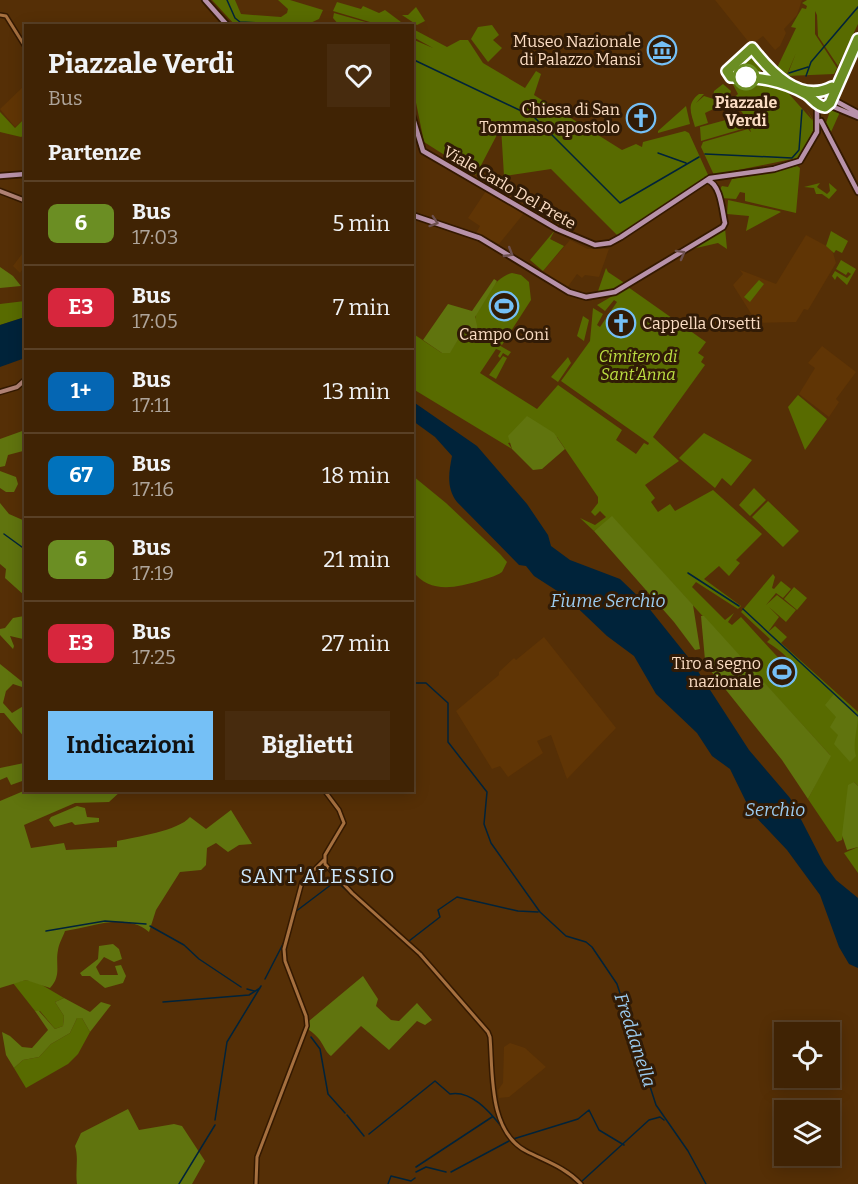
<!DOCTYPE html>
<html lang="it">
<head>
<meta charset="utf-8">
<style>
  :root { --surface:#402304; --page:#472b0e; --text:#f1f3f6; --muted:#aea49a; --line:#594026; --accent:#75c0f6 }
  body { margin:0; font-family:Bitter,serif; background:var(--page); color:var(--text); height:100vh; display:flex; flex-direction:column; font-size:22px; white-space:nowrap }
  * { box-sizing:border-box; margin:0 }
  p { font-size:20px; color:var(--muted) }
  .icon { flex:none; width:33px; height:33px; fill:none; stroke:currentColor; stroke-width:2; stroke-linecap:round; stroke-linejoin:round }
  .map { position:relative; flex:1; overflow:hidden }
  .panel { position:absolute; left:24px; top:24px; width:390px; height:768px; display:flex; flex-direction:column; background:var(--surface); border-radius:0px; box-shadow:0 3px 15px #0003,0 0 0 2px var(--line) }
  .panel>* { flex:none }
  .badge { padding:0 12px; border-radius:9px; font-size:21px; line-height:39px }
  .fabs { position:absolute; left:774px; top:1022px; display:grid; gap:12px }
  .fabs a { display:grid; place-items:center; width:66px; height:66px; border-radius:0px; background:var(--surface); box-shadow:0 3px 15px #0003,0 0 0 2px var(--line); font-size:30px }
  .map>.badge { position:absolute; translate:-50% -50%; box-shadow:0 0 0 3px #fff }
  h2 { padding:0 24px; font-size:22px; line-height:54px }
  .round { display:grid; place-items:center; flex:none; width:63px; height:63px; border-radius:0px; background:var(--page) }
  .head { display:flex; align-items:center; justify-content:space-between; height:102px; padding:0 24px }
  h1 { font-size:28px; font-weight:700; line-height:45px }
  .primary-button { display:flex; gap:12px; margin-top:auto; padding:12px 24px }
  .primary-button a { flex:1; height:69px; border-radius:0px; background:var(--accent); color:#111; font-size:24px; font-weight:700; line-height:69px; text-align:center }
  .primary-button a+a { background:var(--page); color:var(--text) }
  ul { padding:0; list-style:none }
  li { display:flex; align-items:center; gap:18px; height:84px; padding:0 24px; border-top:2px solid var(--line) }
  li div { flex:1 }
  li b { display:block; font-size:22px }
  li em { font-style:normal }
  li .badge { min-width:66px; font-weight:700; text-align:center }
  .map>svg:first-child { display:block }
  .built { fill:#603505 }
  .green { fill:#586b00 }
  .forest { fill:#60740e }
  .water { fill:#00233a }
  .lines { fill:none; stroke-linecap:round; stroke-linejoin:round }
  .stream { stroke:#00233a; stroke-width:1.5 }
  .tertiary-casing { stroke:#341900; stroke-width:6 }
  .secondary-casing { stroke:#341900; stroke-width:7 }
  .primary-casing { stroke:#341900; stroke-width:8 }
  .tertiary { stroke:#a6703f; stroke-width:3 }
  .secondary { stroke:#af8174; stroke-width:4 }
  .primary { stroke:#b892aa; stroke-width:4.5 }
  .oneway { stroke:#6e5150 }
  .line-casing { stroke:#fff; stroke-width:14 }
  .line { stroke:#6b8e23; stroke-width:9 }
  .stop-dot { fill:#fff; stroke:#6b8e23; stroke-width:3 }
  .labels { text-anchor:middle; stroke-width:6; stroke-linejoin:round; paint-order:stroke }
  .poi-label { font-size:16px; fill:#fbddc4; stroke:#311b06; text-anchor:end }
  .stop-label { font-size:16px; font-weight:bold; fill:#fbddc4; stroke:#311b06 }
  .street-label { font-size:16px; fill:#fbddc4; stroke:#311b06 }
  .park-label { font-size:16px; font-style:italic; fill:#bde042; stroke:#311b06 }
  .water-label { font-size:18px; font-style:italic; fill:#9cccf1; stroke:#311b06 }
  .quarter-label { font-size:20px; letter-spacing:1.5px; fill:#cde8fd; stroke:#311b06 }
</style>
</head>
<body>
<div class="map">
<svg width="858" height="1184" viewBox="0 0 858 1184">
  <rect width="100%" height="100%" fill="#552f06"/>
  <!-- built -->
  <path class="built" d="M715,0h87l-5,15 -13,14 2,4 -6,13 -5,4 -12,-14 -12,9z
    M25,85v33l-10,9 -15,-18z
    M486,191l39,21 -26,32 -23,-11 4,-7 -12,-8z
    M806,235l26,14 4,14 -28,47 -4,-1 -8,13 -39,1 -24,-38 10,-11 -3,-4 36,14z
    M570,240l18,9h21l-10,28 -14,-2 -3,3 -5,-4 -10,14 -24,-17z
    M25,250v15l-5,8 -7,-7z
    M822,346l34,26 -20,27 3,3 -10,15 -30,-23 16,-26 -7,-5z
    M544,637l72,91 -49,51 -16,-44 -14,6 6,12 -35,24 -8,-11 -8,3 -36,-58 43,-36v-3l15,-14 2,2z
    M510,1043l15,5 21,19 -37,30 -10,1 -1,-8 5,-7 1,-36z"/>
  <!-- green -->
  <path class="green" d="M212,0h23l6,14 40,3 6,-4 1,-4 -10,-9h12l33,10 -4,9 -13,6h-71z
    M807,0h51v6l-23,27 23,-25v16l-20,42 -20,-30 -1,-21 -2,-4v23l22,34 -3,6 -47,2 9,-23 -14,33 31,35 -7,-13 10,17 -14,28 -5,5 -83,17 -13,-28 2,-5 45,-13 3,3 -2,-5 -48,14 -1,-14 44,-12 -12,-16 6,-5 -7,-13 45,1 3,-6 -3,-6 20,-42 -5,-1 11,-19 4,1 1,-3 -5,-3z
    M337,2l24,7 2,-3 16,7 6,-3 20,15h-25l-47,-14z
    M416,7l9,14 -8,4 -15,-10h6z
    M334,13l42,12h-37l-6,-7z
    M492,25l7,10 -6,5 9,8 -14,14 -17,-23 7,-12z
    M413,29l34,18 13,-7h8l15,23 42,25 11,-17 5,3 -7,21 88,55 14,-6 6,3 1,-5 42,-11 4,2 20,44 -91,59 -67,-67 -47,7 -3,-49 -25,48 -52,-33 -11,-54 -1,-49 21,9 -20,-11z
    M750,54l12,13 -3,8 -28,-2 -1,-2z
    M723,84l8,7c-3,12 -15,17 -26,22l3,10 -13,4c-4,-14 -9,-23 4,-33h5l-8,9 8,-7 16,5 1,-5 -8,1 1,-6z
    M686,106l4,18 -32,9v-2z
    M831,108l9,4 -9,20 -5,-9z
    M0,112l15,16 10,-10v17l-4,2 -21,-5z
    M797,166l3,2 -4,45 -51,-12v-8l-5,-1 -4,7 -15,-1 -1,-9 2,-3 6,1 4,-8z
    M820,183l-3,4 10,7 3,-3 -1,-8 8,7 -8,9 -7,-5h-6l-2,-6 -10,-1z
    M728,200l51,11 2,1 -35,19 3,-15 -22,-2z
    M725,228l2,21 -9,-6 -26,6z
    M555,230l-5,9 14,7 -21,25 -13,-11z
    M831,231l17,10 -6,12 -6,-3 -2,3 -8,-7z
    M841,260l15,9 -9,16 -10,-9 -2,4 -3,-4 3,-5 12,7 4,-4 -3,-2 -2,3 -10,-6z
    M606,268l2,4 18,12 -29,10z
    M512,273l9,2 8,7 2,18 -29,45 -3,-2 3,-4 -10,2 19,11 -3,4 -5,-3 -3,5 -2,-2 3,-5 -5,-2 -16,24 57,36 21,-24 64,45 -6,10 20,14 8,-11 4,2 1,-2 -88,-62 29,-40 3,-33 10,6 -6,11 3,2 17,-25 -3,-2 -9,11 -8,-6 31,-18 78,55 -8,11 6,4 -3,5 4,3 -52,72 26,24 -34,24 10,13 -4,4 7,10 12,-8 5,7 38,-21 49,44 -26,26 4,3 -11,13 -10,-10 -15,13 37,27 -3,3 -42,-27 -4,5 33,33 9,-7 -6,9 4,3 9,-8 54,59c-3,-18 -13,-24 -28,-34l3,-3 -29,-27 32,-38 2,3 -3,11 2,1 7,-8 10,8 -8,9 -7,-5 -10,12 11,-10 19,15 -10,12 -17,-15 10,10 -11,15 7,-6 12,11 -6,6 77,69v74l-4,-4 -12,58 -5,2 -29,-43 22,-44 -218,-238 -18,14 -14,-13 15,7 11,-8 -6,-6 -5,5 -4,-4 7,-9v-6l-41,-60 -49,6 4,6 -99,-60 -1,-56 30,20 8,-1 14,-22 22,8 -11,-13c-2,-18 20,-48 37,-52z
    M759,280l5,4 -14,18 -6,-5z
    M25,301v16l-25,8v-21z
    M583,316l6,4 -5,21 -7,-5z
    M503,356l4,2 -11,21 -7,-4z
    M568,357l3,6 -13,19 -7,-5z
    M798,395l29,24 -22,31 -17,-43z
    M704,433l48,27 -21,26 -9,-8 -7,10 -36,-30z
    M413,476l33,27 54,51 7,8 -5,10c-7,5 -15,6 -23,9 -24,7 -50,13 -67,-11z
    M754,488l12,12 -16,16 -11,-11z
    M768,501l31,30 -16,16 -31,-30z
    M794,587l13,11 -10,12 -13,-11z
    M858,847v26l-14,-20z
    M26,980l11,2 27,16 -9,4 9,14 -1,10 -8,3 -15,-18h-5l-22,-28z
    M77,1018h5l8,14 -12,22 -10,10 -42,24 -12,-20 9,-8 16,-3 12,-13 19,-11z"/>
  <!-- forest -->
  <path class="forest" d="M0,267l13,9 8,10 -21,2z
    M494,279l3,2 -22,36 3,13 8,8 -3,4 -19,-12 -14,23h-8l-19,-13 25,-36 24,7z
    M527,416l27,17 11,16 -23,20 -9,1 -21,-21 -4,-13z
    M25,430l-2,21 -15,4 -3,11 -5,1v-28z
    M0,471l16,6 2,7 -4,8h-8l-6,-4z
    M0,503l9,11 16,7v75l-20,-18 1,-9 -6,-5z
    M612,516l81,89 7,44 -5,1 -21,-28 -80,-91z
    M24,616l1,20 -2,3 -13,-3 4,10 -1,3 -13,-14v-6l5,-1 8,-10z
    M701,616h3l127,140 -23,43 -26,-39 -72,-90 -5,-10z
    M0,664l25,20v4l-12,-4 -7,7 -3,12 9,10 13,-8v33l-21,-25h-4z
    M834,694l24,21c0,13 -6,29 -2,41l-6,6 -16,-18 4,-9 -8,-8 6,-10 -11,-12z
    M24,763l1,17 -14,5 -4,-8 -7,3v-12z
    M854,782l4,4v61l-11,3 -5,-15 6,-50z
    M26,790l95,1 -12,11 -34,1 -51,22 7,23 33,-5 2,7 51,-3v-6c19,-4 61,-10 73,-24l16,12 25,-19 21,34 -13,1 -11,7 -12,-9 -9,5 -1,17 -5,5 -21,2 -24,38 -7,22c-24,-20 -56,-5 -84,-1 -2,6 -6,12 -7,19 -3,15 4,25 -8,38l-24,-8 -26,8v-187z
    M77,806l8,2 2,9 12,1v4l-24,3 -3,-3 -18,5 -5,-7 2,-3z
    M113,944l6,5 3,10 -8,3 -10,-5 -8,10 4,8h18l-3,-9 6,-1 5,11 -3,7 -18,5 -15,-12h-8l-2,-3 18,-14 1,-13z
    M363,976l15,23 -2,7 15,14 8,1 18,-18 15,17 -7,5 -8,-4 -28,29 -28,-24 -30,30c-9,-7 -6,-15 -22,-26v-9z
    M64,998l26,14 11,-10 10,3 -21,27 -8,-14h-5l-7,15 -19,11 -12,13 -16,3 -9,8 -8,-13 -4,-23 8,4 12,11 10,1 16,-18 -13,-19h4l16,18 8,-3 1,-10 -9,-14z
    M128,1109l11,21 35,-6 8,2 23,35 -13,23h-115c-2,-14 2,-25 -2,-38l6,-13z"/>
  <!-- water -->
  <path class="water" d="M25,317v41l-25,9v-42z
    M412,401l65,45 50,58 21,31 3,11 19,14 50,19 24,23 48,60 57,88 41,48 34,66 12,16 22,18v70l-9,-4 -10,-17 -19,-52 -33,-45 -36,-38 -21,-43 -18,-13 -15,-23 -41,-39 -22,-38 -27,-20 -42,-40 -31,-20 -8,-10 -7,-1 -62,-63c-11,-14 -8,-30 -5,-46l-17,-19 -22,-16z"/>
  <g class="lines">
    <!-- stream -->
    <path class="stream" d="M227,0l8,18 5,4 57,3
      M412,59l122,58 86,86 79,-46
      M789,73l19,-6
      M806,76l5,-14 47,-55
      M658,153l28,10
      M705,154l87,4 7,-8 3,-40
      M4,534l22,16
      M688,573l51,33
      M743,609l115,107
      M412,683h14l22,20v39l39,50 -3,32 7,19 49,69 26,24 20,6 6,5 25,37 39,121 32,46 18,33
      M295,912l41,-31 41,36
      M150,926l34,19 15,14 42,28
      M46,931l59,-10 41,3
      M409,941l31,-24 -2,-7 19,-13 61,14 20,1
      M265,979l20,-39
      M247,989l7,2
      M163,1002l86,-7 11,-7
      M311,1037l9,12 8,45 17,19
      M347,1115l17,21
      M215,1120l12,-78 34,-56
      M369,1134l66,-53 15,13c21,-4 39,17 51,32
      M509,1138l1,2 68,-21 11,-9 10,20 25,15
      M416,1167l76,-50
      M416,1172l10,-5 20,5
      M451,1172l58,-31
      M581,1182l68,-62 11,-3 4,3
      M179,1184l36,-59
      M388,1184l3,-8 20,5 4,-3"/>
    <!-- tertiary casing -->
    <g class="tertiary-casing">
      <path id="tertiary" d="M0,15l6,1 20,32
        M324,790l15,20 5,13 -19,32v9l27,29 68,61 68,78 2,5c3,35 -2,94 36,114 19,10 39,16 55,33
        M256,1184l1,-27 50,-131 -1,-10 -21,-55 -1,-12 18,-67 22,-22"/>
    </g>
    <!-- secondary casing -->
    <g class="secondary-casing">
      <path id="secondary" d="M0,191l26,10
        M0,392l17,-5 9,-8"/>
    </g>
    <!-- primary casing -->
    <g class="primary-casing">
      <path id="primary" d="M205,0l23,26
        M832,99l26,14
        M829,105l29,-66
        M829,105l-10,1 -4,-8 4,-6 17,-7
        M829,105l29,12
        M412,115l11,36 134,78 38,16 15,-2 11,-6 89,-59 64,-9 26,-8 17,-29v-27
        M821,121l37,71
        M0,176l26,-2
        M412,215l68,23 89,54 17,5 29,-5 108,-65 2,-4c-3,-12 -4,-39 -18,-43"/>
    </g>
    <!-- tertiary -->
    <use href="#tertiary" class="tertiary"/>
    <!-- secondary -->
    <use href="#secondary" class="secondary"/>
    <!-- primary -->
    <use href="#primary" class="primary"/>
  </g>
  <!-- one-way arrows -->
  <defs><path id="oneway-chevron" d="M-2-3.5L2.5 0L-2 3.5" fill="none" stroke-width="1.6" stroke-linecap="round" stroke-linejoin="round" transform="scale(1.5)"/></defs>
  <g class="oneway">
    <use href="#oneway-chevron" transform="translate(434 222) rotate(18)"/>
    <use href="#oneway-chevron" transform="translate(509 253) rotate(31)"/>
    <use href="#oneway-chevron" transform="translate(681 254) rotate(-29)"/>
  </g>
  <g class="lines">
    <!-- line casing -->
    <g class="line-casing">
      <path id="line" d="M832,87c-33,17 -62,-16 -80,-39l-25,23 4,6c28,0 50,3 75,17 7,4 10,12 19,13l5,-4 28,-64"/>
    </g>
    <!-- line -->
    <use href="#line" class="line"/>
  </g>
  <!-- icons -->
  <defs>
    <g id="museum-ring" transform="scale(1.5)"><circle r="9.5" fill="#311b06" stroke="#75c0f6" stroke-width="1.5"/><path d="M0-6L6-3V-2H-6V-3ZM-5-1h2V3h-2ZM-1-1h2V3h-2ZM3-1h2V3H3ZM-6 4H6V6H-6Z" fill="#75c0f6"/></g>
    <g id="church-ring" transform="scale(1.5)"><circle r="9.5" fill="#311b06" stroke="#75c0f6" stroke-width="1.5"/><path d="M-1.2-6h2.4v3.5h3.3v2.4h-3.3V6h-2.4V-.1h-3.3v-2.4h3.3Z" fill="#75c0f6"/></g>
    <g id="stadium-ring" transform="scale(1.5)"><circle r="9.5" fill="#311b06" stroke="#75c0f6" stroke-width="1.5"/><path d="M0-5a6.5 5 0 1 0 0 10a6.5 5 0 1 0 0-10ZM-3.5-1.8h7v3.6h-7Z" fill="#75c0f6"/></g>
  </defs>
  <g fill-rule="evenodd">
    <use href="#museum-ring" x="662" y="50"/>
    <use href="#church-ring" x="641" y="118"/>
    <use href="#stadium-ring" x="504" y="306"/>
    <use href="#church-ring" x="621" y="323"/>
    <use href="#stadium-ring" x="782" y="672"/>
  </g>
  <!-- markers -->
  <circle class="stop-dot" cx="746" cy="77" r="12"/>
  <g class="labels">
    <!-- poi labels -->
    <g class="poi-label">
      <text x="641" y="47">Museo Nazionale<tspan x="641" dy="18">di Palazzo Mansi</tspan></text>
      <text x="620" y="115">Chiesa di San<tspan x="620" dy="18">Tommaso apostolo</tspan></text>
      <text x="642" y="329" text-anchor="start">Cappella Orsetti</text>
      <text x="504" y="340" text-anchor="middle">Campo Coni</text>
      <text x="761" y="669">Tiro a segno<tspan x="761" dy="18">nazionale</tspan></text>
    </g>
    <!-- stop labels -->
    <g class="stop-label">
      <text x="746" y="108">Piazzale<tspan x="746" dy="18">Verdi</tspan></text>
    </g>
    <!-- street labels -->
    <g class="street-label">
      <text transform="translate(510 187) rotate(30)" y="6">Viale Carlo Del Prete</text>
    </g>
    <!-- park labels -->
    <g class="park-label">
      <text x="638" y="362">Cimitero di<tspan x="638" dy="18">Sant'Anna</tspan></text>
    </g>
    <!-- water labels -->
    <g class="water-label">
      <text x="608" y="607">Fiume Serchio</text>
      <text x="775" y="816">Serchio</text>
      <text transform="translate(635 1040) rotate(72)" y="6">Freddanella</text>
    </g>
    <!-- quarter labels -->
    <g class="quarter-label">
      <text x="318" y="883">SANT'ALESSIO</text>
    </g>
  </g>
</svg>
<div class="fabs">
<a><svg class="icon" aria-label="locate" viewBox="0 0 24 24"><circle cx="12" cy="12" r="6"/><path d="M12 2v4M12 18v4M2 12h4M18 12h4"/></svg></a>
<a><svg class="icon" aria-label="layers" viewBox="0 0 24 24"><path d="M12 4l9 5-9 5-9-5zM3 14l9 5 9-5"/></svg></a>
</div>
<section class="panel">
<div class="head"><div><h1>Piazzale Verdi</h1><p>Bus</p></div><a class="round"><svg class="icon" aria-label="heart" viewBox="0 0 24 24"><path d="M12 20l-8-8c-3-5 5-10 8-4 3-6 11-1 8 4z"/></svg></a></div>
<h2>Partenze</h2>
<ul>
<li><span class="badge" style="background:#6b8e23;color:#fff">6</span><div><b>Bus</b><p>17:03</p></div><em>5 min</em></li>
<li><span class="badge" style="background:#d7263d;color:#fff">E3</span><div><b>Bus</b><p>17:05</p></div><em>7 min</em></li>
<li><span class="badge" style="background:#0566b3;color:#fff">1+</span><div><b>Bus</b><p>17:11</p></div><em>13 min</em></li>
<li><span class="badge" style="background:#0072bc;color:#fff">67</span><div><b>Bus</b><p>17:16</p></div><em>18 min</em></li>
<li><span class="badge" style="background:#6b8e23;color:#fff">6</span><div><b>Bus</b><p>17:19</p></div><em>21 min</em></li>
<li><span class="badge" style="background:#d7263d;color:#fff">E3</span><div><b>Bus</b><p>17:25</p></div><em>27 min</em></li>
</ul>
<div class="primary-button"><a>Indicazioni</a><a>Biglietti</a></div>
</section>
</div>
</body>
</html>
